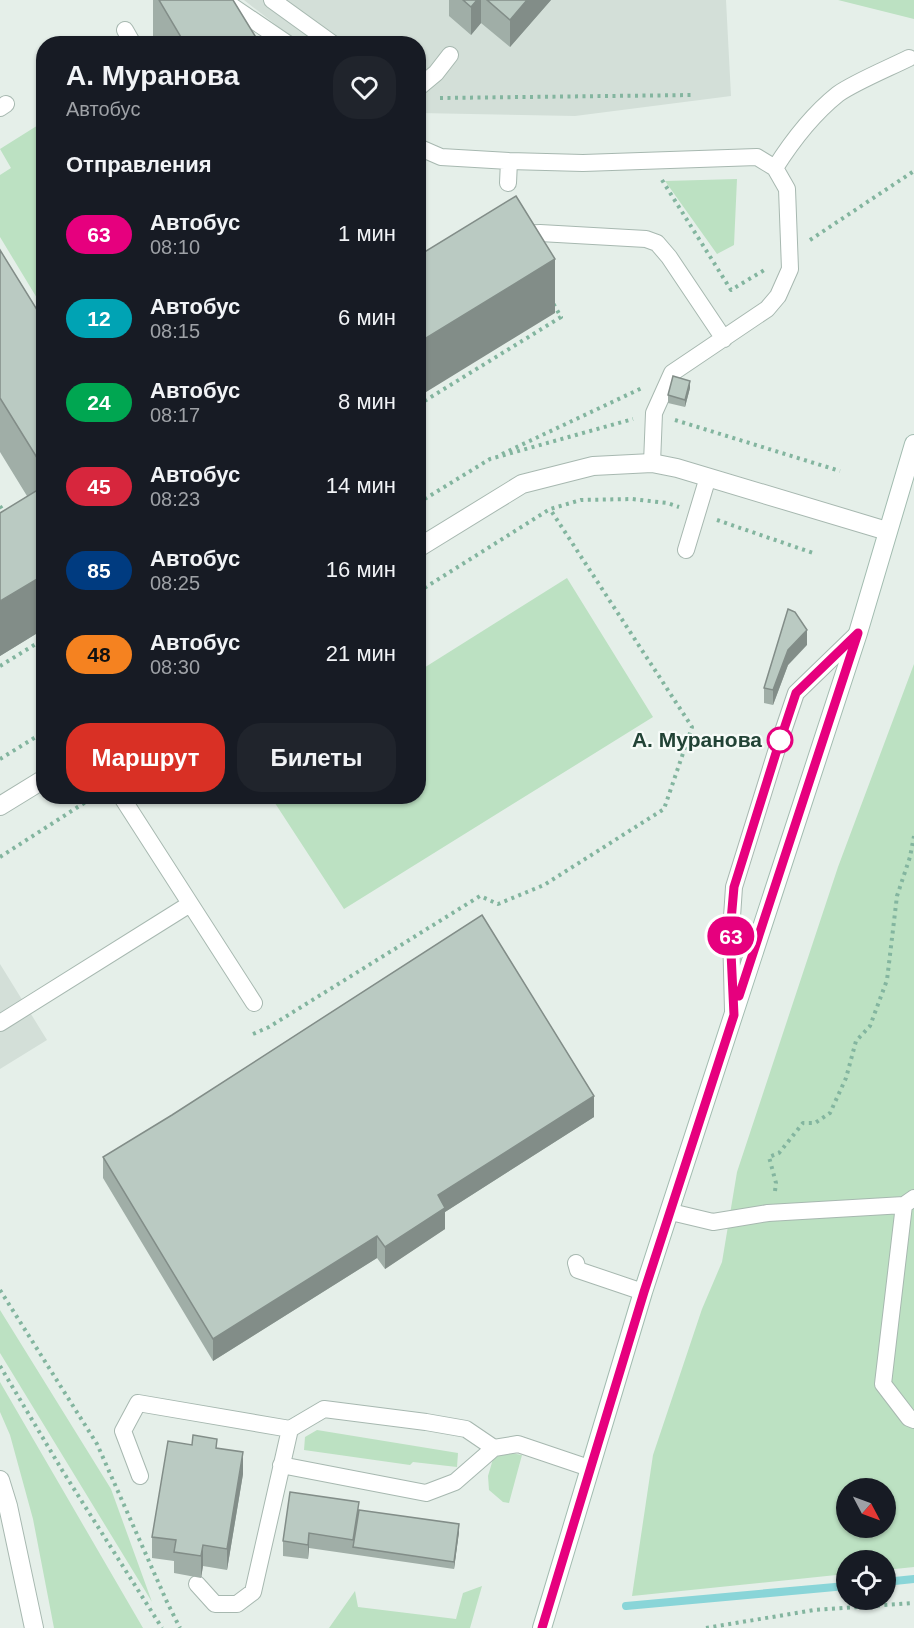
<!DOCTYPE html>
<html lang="ru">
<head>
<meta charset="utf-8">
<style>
  :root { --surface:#171b24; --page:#20242c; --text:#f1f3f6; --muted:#9ea1a6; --accent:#d93025 }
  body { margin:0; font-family:Helvetica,sans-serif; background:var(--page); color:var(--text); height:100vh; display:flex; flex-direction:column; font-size:22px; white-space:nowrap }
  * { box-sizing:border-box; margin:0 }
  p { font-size:20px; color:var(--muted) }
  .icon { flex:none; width:33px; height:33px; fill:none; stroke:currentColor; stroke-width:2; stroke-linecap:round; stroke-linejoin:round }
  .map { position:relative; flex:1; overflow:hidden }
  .sheet { position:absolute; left:36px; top:36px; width:390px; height:768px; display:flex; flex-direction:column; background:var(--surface); border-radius:24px; box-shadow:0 2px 4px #0004 }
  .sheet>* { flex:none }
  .badge { padding:0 12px; border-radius:20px; font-size:21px; line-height:39px }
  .needle { width:39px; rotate:131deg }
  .fabs { position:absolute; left:836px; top:1478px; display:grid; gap:12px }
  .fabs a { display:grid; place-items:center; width:60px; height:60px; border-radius:50%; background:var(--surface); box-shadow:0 2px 4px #0004; font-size:30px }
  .map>.badge { position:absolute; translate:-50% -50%; box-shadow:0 0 0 3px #fff }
  h2 { padding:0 30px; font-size:22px; line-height:54px }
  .round { display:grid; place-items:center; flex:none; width:63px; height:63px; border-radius:24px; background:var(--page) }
  .overview { display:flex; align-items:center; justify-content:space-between; height:102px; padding:0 30px }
  h1 { font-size:28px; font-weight:700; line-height:45px }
  .button { display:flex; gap:12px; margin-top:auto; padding:12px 30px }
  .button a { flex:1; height:69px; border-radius:24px; background:var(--accent); color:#fff; font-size:24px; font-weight:700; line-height:69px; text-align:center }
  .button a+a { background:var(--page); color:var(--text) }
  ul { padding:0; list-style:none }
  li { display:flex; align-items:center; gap:18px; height:84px; padding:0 30px }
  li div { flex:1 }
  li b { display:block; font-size:22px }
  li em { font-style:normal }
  li .badge { min-width:66px; font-weight:700; text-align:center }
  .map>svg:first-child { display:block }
  .built { fill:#d3dfd8 }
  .green { fill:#bce1c2; fill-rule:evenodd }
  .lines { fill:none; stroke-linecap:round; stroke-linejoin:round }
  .stream { stroke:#89d5d8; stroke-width:8 }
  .lane-casing { stroke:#a7b8b0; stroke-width:18 }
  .street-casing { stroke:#a7b8b0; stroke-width:20 }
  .secondary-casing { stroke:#a2bcb0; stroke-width:20 }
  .path { stroke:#83b59f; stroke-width:4; stroke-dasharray:3 4.5; stroke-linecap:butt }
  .lane { stroke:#fff; stroke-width:16 }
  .street { stroke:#fff; stroke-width:18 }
  .secondary { stroke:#fff; stroke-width:18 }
  .wall { fill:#a0aea7 }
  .shaded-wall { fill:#828d88 }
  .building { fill:#bacac2; stroke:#828d88; stroke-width:1.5 }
  .line-casing { stroke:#fff; stroke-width:14 }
  .line { stroke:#e6007e; stroke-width:9 }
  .stop-dot { fill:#fff; stroke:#e6007e; stroke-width:3 }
  .labels { text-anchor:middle; stroke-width:4.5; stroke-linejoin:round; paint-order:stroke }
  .stop-label { font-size:21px; font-weight:bold; fill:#224336; stroke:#f6fbf8; text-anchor:end }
</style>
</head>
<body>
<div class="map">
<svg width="914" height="1628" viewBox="0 0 914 1628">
  <rect width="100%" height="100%" fill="#e5efe9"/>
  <!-- built -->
  <path class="built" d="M244,0h482l5,96 -156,20 -156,-3 -1,-69 -119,-1z
    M0,964l47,76 -47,29z"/>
  <!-- green -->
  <path class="green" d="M838,0h76v19z
    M43,122v186l-43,-71v-62l11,-7 -11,-19z
    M737,179l-3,66 -17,9 -52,-73z
    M567,578l86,139 -309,192 -73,-112 147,-1 1,-125z
    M914,664v903l-29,3v-10h-39v14l-214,22 21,-141 49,-146 20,-47 15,-90 101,-305zM846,1488h39v39h-39z
    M0,1310l111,179 41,113 -152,-249z
    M0,1382l143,246h-89l-21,-109 -23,-84 -10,-23z
    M317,1430l141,23 -1,14 -44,-5 -3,3 -106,-15 1,-13z
    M506,1452l16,3 -13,48 -6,-1 -14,-12 -1,-14 5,-17z
    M482,1586l-12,42h-141l26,-37 3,16 98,12 7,-26z"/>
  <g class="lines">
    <!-- stream -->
    <path class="stream" d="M885,1582l29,-3
      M626,1606l220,-20"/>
    <!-- lane casing -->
    <g class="lane-casing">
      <path id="lane" d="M223,0l65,44
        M272,0l61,44
        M125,30l8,14
        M418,88l18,-15 14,-18
        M0,108l6,-4
        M418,147l23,10 68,4 74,2 174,-6 18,11 12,21 3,80 -12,27 -11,13 -95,64 -18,40 -2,50
        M775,168c17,-27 38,-54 63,-74 17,-12 51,-26 71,-36
        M508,183l1,-22
        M518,234l22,-1 106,6 11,4 12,14 55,82
        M686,550l22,-73
        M121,796l133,207
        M733,1010l-2,-78 3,-45 42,-135 20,-59 62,-60
        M0,1023l190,-119
        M914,1198l-10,7 -21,179 26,34 5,2
        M671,1212l42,10 55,-9 136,-8
        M576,1263l2,7 65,22
        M281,1465l145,28 29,-11 39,-34 24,-4 71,24
        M140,1476l-17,-45 15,-28 152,26 34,-20 102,13 40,7 28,19
        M197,1584l18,20h22l16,-12 37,-163"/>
    </g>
    <!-- street casing -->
    <g class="street-casing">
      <path id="street" d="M418,548l104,-64 71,-18 59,-3 25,5 210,63
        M0,806l44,-27
        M0,1480l8,26 26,122"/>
    </g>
    <!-- secondary casing -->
    <g class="secondary-casing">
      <path id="secondary" d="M542,1628l101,-336 215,-659 56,-189"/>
    </g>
    <!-- path -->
    <path class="path" d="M440,98l252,-3
      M662,180l69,110 35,-21
      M810,240l104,-69
      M418,405l143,-88 -8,-14
      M675,420l165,51
      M502,454l140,-66
      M418,503l72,-44 143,-40
      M0,506l6,9
      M717,520l96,33
      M418,592l132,-83 31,-9 51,-1 35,4 12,4
      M0,666l44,-27
      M0,759l44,-27
      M0,857l95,-61
      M253,1034l16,-7 211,-131 18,8 46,-19 120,-76 28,-82 -142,-218
      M775,1191l1,-8 -7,-26 10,-4 24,-30h12l15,-10 16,-35 10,-37 14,-15 17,-46 10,-84 13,-39 4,-21
      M0,1290l97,154 70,158 13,26
      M0,1366l62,104 100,158
      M706,1628l108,-18 100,-7"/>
    <!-- lane -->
    <use href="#lane" class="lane"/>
    <!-- street -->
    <use href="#street" class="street"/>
    <!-- secondary -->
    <use href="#secondary" class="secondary"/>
  </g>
  <!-- wall -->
  <path class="wall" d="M153,0h80l27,44h-107z
    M449,0h102l-41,47 -29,-24 -10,12 -22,-19z
    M0,250l44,71v308l-44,27 27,-160 -27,-44z
    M690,388l-5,19 -17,-4v-8z
    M807,645l-19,20 -15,40 -9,-2v-15z
    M594,1117l-149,95v17l-60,40 -8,-11 -164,103 -110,-183v-21z
    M192,1445l25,3 26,26 -16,96 -24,-4 -2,12 -27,-5v-12l-22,-3v-21z
    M359,1510l100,22 -5,37 -145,-21 -1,11 -25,-3v-15z"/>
  <!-- shaded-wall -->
  <path class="shaded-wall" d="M477,0h4v23l-10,12v-28z
    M527,0h24l-41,47v-27z
    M555,259v54l-137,84v-54z
    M690,381v7l-5,19v-7z
    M44,575v54l-44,27v-55z
    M807,630v15l-19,20 -15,40v-15l15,-40z
    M594,1096v21l-149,95v17l-60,40v-22l53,-52z
    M377,1236v22l-164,103v-22z
    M243,1452v22l-16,96v-21z
    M459,1524v8l-5,37v-7z
    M309,1533v15l-1,11v-14z
    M203,1545v21l-2,12v-22z"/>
  <!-- building -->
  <path class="building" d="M159,0h74l27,44h-75z
    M463,0h14l-6,7z
    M487,0h40l-17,20z
    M516,196l39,63 -137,84v-87z
    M0,250l44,71v148l-44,-71z
    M673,376l17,5 -5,19 -17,-5z
    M44,486v89l-44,26v-88z
    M788,609l7,3 12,18 -19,20 -15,40 -9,-2z
    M482,915l112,181 -156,99 7,13 -60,39 -8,-11 -164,103 -110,-182 69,-42z
    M193,1435l24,4 -1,9 27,4 -16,97 -24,-4 -2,11 -27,-4 2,-12 -24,-3 16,-96 24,4z
    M290,1492l69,10 -6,38 -44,-7 -1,12 -25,-4z
    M359,1510l100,14 -5,38 -101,-15z"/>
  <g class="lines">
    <!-- line casing -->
    <g class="line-casing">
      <path id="line" d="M542,1628l102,-336 90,-277 -4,-83 4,-45 42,-134 20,-60 62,-60 -119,363"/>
    </g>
    <!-- line -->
    <use href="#line" class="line"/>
  </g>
  <!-- markers -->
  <circle class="stop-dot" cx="780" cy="740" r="12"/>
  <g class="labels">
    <!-- stop labels -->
    <g class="stop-label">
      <text x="762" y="747">А. Муранова</text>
    </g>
  </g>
</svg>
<div class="fabs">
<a><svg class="needle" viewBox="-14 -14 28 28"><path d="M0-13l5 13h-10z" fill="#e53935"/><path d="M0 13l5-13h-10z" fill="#9ea1a6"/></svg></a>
<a><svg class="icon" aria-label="locate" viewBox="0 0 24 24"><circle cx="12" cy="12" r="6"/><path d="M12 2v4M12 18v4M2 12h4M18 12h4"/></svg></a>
</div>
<b class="badge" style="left:731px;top:936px;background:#e6007e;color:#fff">63</b>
<section class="sheet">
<div class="overview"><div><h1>А. Муранова</h1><p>Автобус</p></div><a class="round"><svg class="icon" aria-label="heart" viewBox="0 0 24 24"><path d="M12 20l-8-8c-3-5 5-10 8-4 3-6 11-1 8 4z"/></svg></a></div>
<h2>Отправления</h2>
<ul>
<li><span class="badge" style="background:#e6007e;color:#fff">63</span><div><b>Автобус</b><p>08:10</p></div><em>1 мин</em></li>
<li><span class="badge" style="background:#00a3b4;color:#fff">12</span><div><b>Автобус</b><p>08:15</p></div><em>6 мин</em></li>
<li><span class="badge" style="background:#00a651;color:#fff">24</span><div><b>Автобус</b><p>08:17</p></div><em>8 мин</em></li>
<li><span class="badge" style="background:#d7263d;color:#fff">45</span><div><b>Автобус</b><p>08:23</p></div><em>14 мин</em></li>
<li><span class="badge" style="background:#003b80;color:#fff">85</span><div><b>Автобус</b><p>08:25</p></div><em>16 мин</em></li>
<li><span class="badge" style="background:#f58220;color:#111">48</span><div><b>Автобус</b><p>08:30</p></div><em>21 мин</em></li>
</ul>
<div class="button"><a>Маршрут</a><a>Билеты</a></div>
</section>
</div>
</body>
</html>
